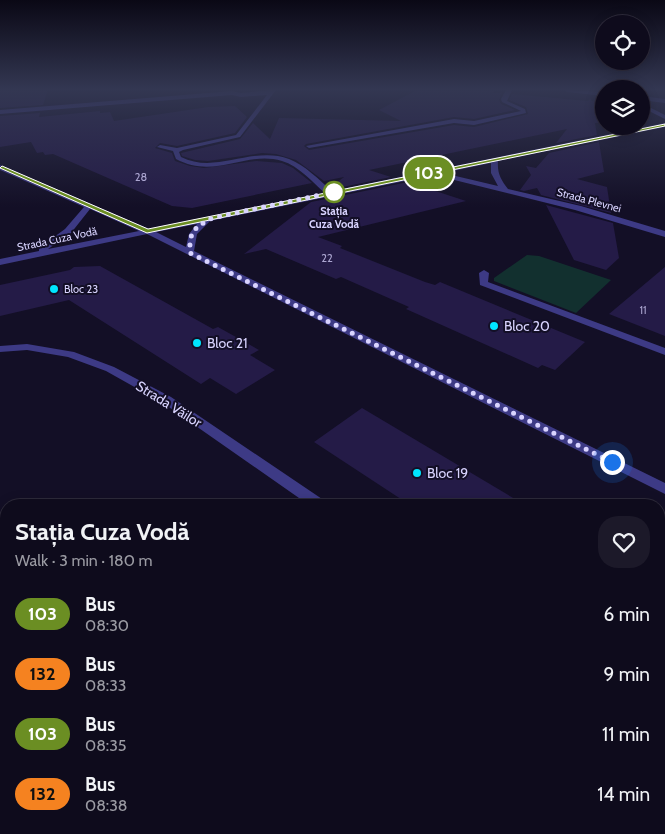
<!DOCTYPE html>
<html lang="en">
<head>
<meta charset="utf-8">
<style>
  :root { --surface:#0e0b1c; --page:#1c1929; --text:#f1f3f6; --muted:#9b9ba3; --line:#2e2b3b }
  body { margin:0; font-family:Cabin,sans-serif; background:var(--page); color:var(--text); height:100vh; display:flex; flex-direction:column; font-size:19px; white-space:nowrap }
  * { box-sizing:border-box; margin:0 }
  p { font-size:16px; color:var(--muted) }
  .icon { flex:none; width:28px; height:28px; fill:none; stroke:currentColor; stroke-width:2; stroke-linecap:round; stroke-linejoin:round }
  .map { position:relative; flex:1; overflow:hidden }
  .panel { position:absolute; left:0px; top:499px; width:665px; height:336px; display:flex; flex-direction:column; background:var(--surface); border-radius:20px 20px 0 0; box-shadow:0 2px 12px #0003,0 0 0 1px var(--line) }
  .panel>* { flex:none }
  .badge { padding:0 10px; border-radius:16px; font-size:18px; line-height:32px }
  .buttons { position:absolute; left:595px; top:15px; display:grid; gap:10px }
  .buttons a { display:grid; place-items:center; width:55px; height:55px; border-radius:50%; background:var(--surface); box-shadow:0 2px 12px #0003,0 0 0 1px var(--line); font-size:25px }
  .you { position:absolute; width:25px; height:25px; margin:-12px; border:4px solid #fff; border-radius:50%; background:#1a73e8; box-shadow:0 0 0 8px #1a73e833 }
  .map>.badge { position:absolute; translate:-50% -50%; box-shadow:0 0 0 2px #fff }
  .round { display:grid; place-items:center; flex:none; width:52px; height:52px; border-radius:20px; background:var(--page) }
  .headline { display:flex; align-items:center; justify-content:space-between; height:85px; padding:0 15px }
  h1 { font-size:24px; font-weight:700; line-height:38px }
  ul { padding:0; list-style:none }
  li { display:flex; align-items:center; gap:15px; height:60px; padding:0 15px }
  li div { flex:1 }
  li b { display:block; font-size:19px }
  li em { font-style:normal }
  li .badge { min-width:55px; font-weight:700; text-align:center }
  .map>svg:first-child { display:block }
  .green { fill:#12302f }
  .building { fill:#241b47 }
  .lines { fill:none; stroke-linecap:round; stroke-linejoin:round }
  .minor { fill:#3d3a85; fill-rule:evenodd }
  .line { fill:#6b8e23; stroke:#fff }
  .walk { stroke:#d9d4ff; stroke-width:5; stroke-dasharray:0 9 }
  .stop-dot { fill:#fff; stroke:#6b8e23; stroke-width:2.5 }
  .poi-dot { fill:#00e5ff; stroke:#130f26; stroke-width:2 }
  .labels { text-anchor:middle; stroke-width:4; stroke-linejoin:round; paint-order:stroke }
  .number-label { font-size:11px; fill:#aca6d1 }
  .far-street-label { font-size:11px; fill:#d9d4ff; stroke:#130f26 }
  .far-stop-label { font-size:11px; font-weight:bold; fill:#d9d4ff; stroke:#130f26 }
  .far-poi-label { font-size:11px; fill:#d9d4ff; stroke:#130f26; text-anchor:start }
  .poi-label { font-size:14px; fill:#d9d4ff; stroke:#130f26; text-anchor:start }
  .street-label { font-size:14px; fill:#d9d4ff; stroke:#130f26 }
</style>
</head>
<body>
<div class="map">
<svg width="665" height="834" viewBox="0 0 665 834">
  <rect width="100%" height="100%" fill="#130f26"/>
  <!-- green -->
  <path class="green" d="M527,255l12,1 72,24 -35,33 -82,-32v-3z
    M0,637l6,11v181h90l2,5h-98z"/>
  <!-- building -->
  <path class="building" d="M0,90h48l-5,15 -43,3z
    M417,90h78l-2,3h9l-3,7 2,4 14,6 -41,9 -20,-2 -148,27 -2,2 5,4 145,-25 20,2 54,-13 -2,-7 -17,-7 3,-6 76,7 3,-3v3l13,1v20l-9,1 2,12 -41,8 11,-14 -198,41 22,7 -58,12 -2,-2 13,-10 -20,4 -28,-21 -20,-6 -14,-1 -54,8 -13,-1 -13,-4 -1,-3 59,-14 13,-16 17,16 9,-21 122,3 -22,-11z
    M235,106l12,11 -12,16 -58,13 -17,-3 -5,5 17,5 3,8 15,5 14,2 52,-7 26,2 11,5 19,15 -120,25 -20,-2 -119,-52 -8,1 -2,-3 -6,1 -6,-11 -31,5v-31l40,-3 -1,4 61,-6v2l10,-1 4,9 94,-14z
    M599,142l5,30 -27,7 30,8 4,26 -70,-18 -4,-7 -13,3 -4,-1 11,-15 -5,-9 10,2 13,-15z
    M408,182l58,19 -148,36 24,9 -2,2 85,34 10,3 5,-3 145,60 -30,28 -13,-5 -4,3 -132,-59 3,-2 -68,-30 -5,2 -70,-30 -22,5 67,-52z
    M546,205l67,18 6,35 -13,12 -32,-10z
    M100,266l113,63 5,-2 41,23 -9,5 25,15 -39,24 -26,-16 -9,6 -132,-84 -69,16v-31l70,-15 4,-3z
    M665,267v69l-56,-22z
    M362,408l163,97h-115l-96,-63z"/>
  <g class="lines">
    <!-- minor -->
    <path class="minor" d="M270,90h6l-36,47 -57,13 -4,2 2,5c35,18 72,-12 108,2 16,6 30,21 43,32l333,-68v4l-167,34c-1,12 3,19 10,28l73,17 84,25v6l-90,-27 -141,-35 -224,46 -13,13 -3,17 471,232v11l-518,-260 -147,31v-6l39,-8v-3l26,-19 19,-22 -84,-37v-5l149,64 176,-36c-13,-11 -26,-27 -43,-32 -36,-11 -67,19 -106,-2l-3,-8 -16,-4 3,-2 17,3 59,-13 31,-40 -26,2 -9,-2 -232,19v-4l232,-19 9,2zM491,163v10l7,13 -55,-13zM90,209l49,22 -91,18 23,-16zM197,224l-8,10 -3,13 -30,-15z
      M506,90h6l-5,11 18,8 1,4 -52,12 -20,-2 -145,25 -3,-2 148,-27 20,2 47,-10 -19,-9 -1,-3z
      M564,90l40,2v4l-37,-4z
      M641,96l24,3v4l-24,-3z
      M641,103l24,12v4l-24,-12z
      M484,270l5,3 -1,9 177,66v7l-185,-70 -1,-12z
      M27,344l47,8 40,15 57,30 154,104 2,4h-18l-146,-102 -57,-32 -38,-14 -41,-7 -27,2v-6z
      M665,635v24l-6,2v-24z
      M659,723l6,3v21l-6,-3z"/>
  </g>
  <!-- sky -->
  <linearGradient id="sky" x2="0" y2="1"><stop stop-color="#0a0815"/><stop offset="0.43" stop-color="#333752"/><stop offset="1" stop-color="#333752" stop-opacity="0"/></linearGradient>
  <rect width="665" height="207" fill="url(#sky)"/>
  <!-- line -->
  <path class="line" d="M665,124v2l-518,107 -147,-65 2,-2 146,63z"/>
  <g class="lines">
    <!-- walk -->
    <path class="walk" d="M334,192l-122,26c-18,10 -23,13 -22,35l422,209"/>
  </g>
  <!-- markers -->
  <circle class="stop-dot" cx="334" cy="192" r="10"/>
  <g class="poi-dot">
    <circle cx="54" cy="289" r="5"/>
    <circle cx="494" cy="326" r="5"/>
    <circle cx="197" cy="343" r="5"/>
    <circle cx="417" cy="473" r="5"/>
  </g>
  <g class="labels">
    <!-- number labels -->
    <g class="number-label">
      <text x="141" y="181">28</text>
      <text x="327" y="262">22</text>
      <text x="643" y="314">11</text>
    </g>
    <!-- far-street labels -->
    <g class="far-street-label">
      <text transform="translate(589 200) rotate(15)" y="4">Strada Plevnei</text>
      <text transform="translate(57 239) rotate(-12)" y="4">Strada Cuza Vodă</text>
    </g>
    <!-- far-stop labels -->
    <g class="far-stop-label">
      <text x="334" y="215">Stația<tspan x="334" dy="13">Cuza Vodă</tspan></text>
    </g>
    <!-- far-poi labels -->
    <g class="far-poi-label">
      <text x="64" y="293">Bloc 23</text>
    </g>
    <!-- poi labels -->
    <g class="poi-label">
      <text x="504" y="331">Bloc 20</text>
      <text x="207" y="348">Bloc 21</text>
      <text x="427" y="478">Bloc 19</text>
    </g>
    <!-- street labels -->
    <g class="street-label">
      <text transform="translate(169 404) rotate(32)" y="5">Strada Văilor</text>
    </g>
  </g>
</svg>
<div class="buttons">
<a><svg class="icon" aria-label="locate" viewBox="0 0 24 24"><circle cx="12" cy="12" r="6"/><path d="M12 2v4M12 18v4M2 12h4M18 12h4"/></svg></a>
<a><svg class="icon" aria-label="layers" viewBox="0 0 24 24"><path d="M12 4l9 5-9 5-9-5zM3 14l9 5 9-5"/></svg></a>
</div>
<div class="you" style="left:612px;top:462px"></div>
<b class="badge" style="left:429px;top:173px;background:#6b8e23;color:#fff">103</b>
<section class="panel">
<div class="headline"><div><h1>Stația Cuza Vodă</h1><p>Walk · 3 min · 180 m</p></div><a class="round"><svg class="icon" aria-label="heart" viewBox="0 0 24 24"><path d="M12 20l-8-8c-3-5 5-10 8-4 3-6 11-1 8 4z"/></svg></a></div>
<ul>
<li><span class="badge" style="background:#6b8e23;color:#fff">103</span><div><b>Bus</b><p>08:30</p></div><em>6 min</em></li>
<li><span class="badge" style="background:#f58220;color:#111">132</span><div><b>Bus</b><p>08:33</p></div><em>9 min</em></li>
<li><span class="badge" style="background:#6b8e23;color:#fff">103</span><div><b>Bus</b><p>08:35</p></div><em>11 min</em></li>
<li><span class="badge" style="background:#f58220;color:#111">132</span><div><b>Bus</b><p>08:38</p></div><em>14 min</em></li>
</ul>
</section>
</div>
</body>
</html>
